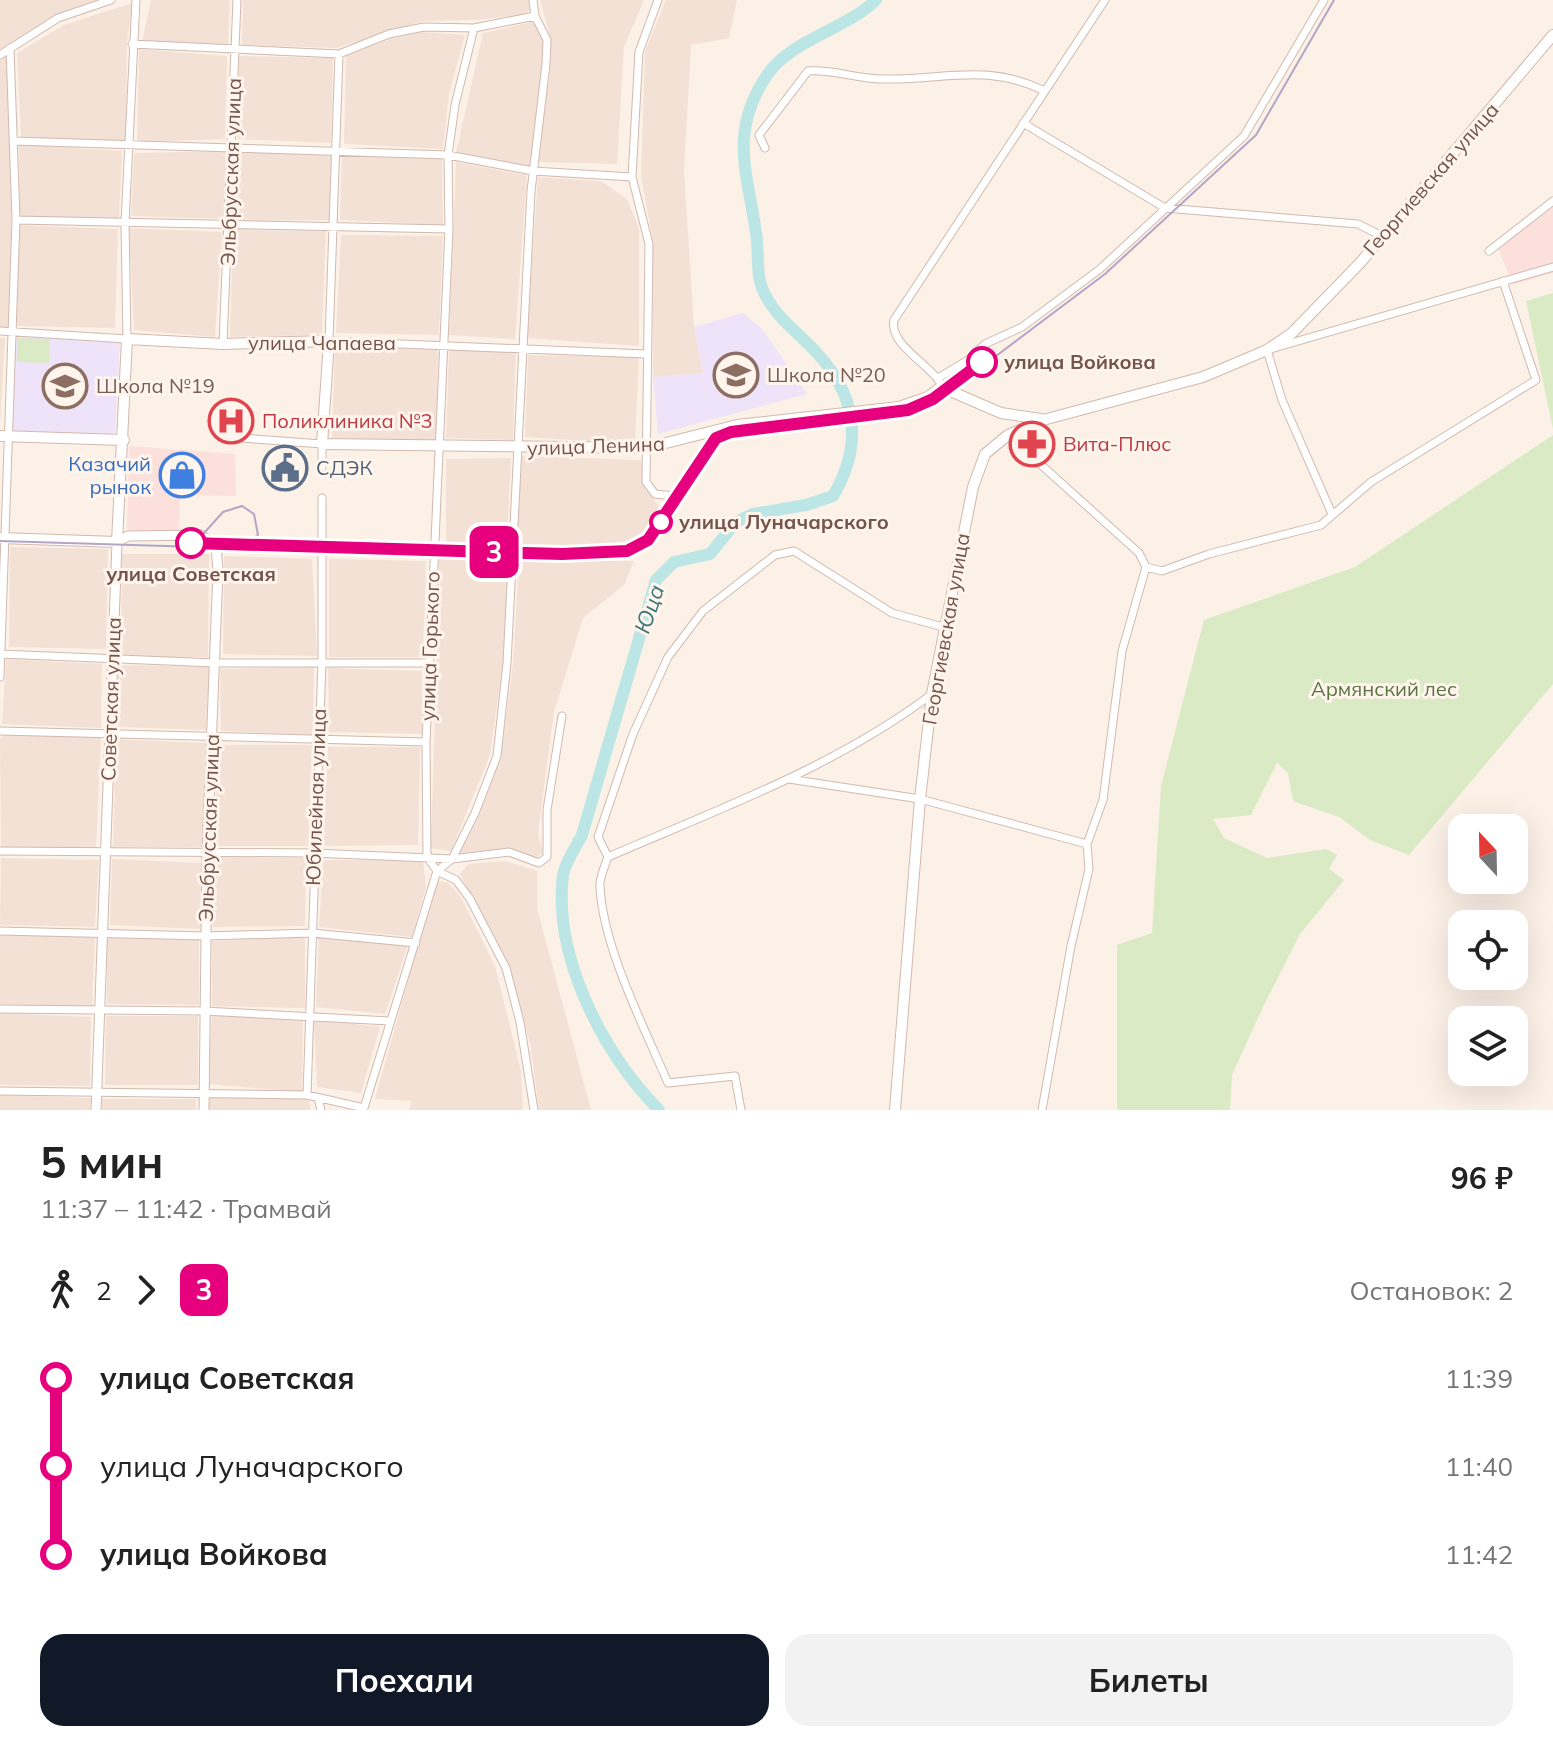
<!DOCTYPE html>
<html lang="ru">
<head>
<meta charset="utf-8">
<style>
  :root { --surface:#fff; --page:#f2f2f2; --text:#222; --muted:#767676; --accent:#111827 }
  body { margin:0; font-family:Mulish,sans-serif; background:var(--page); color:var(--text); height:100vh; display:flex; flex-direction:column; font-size:30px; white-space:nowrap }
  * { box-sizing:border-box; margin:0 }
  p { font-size:26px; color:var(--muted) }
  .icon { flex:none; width:44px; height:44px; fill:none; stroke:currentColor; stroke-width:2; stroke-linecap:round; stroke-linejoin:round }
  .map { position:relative; height:1110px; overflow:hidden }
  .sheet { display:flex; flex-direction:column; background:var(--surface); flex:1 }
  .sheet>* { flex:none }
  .badge { padding:0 16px; border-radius:12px; font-size:28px; line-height:52px }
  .needle { width:52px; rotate:338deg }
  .controls { position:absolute; left:1448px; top:814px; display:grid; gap:16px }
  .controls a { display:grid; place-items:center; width:80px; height:80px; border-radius:16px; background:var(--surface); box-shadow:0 8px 32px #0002; font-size:40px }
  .map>.badge { position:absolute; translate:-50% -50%; box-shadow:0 0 0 4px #fff }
  .legs { display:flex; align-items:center; gap:12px; height:88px; padding:0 40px; font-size:26px }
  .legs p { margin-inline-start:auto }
  .head { display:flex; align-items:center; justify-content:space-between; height:136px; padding:0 40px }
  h1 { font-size:44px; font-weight:700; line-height:60px }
  .primary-button { display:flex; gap:16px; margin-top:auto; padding:16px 40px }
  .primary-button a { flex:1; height:92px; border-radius:24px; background:var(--accent); color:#fff; font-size:32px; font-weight:700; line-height:92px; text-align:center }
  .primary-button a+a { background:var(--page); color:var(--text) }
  ul { padding:0 40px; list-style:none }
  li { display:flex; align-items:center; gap:28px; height:88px; font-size:30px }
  li i { display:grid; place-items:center; width:12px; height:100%; margin:0 10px; background:currentColor }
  li i::after { content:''; width:20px; height:20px; margin:-10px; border:6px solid; border-radius:50%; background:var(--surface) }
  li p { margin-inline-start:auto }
  li:first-child i { background:linear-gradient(#0000 50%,currentColor 0) }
  li:last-child i { background:linear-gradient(currentColor 50%,#0000 0) }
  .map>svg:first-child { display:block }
  .residential { fill:#f3e1d5 }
  .commercial { fill:#fce0db }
  .education { fill:#eee3f8 }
  .green { fill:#daeac5 }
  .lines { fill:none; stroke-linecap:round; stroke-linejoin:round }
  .river { stroke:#bce5e5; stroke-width:12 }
  .minor-casing { stroke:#d0b9b0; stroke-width:9 }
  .tertiary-casing { stroke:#d0b9b0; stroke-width:11 }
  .secondary-casing { stroke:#d2b8ad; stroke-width:12 }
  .minor { stroke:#fff; stroke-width:7 }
  .tertiary { stroke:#fff; stroke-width:9 }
  .secondary { stroke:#fff; stroke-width:10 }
  .tram { stroke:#b2a5c6; stroke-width:2 }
  .line-1-casing { stroke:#fff; stroke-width:18 }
  .line-1 { stroke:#e6007e; stroke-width:12 }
  .stop-1-dot { fill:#fff; stroke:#e6007e; stroke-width:4 }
  .labels { text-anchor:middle; stroke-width:6; stroke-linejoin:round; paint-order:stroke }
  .street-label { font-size:20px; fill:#75544c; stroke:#fff5ed }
  .stop-label { font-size:20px; font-weight:bold; fill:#75544c; stroke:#fff5ed; text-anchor:start }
  .education-label { font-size:20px; fill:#785e54; stroke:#fff5ed; text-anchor:start }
  .health-label { font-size:20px; fill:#be3a42; stroke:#fff5ed; text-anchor:start }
  .shop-label { font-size:20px; fill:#366cbe; stroke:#fff5ed; text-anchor:end }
  .service-label { font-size:20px; fill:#4e5e75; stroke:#fff5ed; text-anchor:start }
  .park-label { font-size:20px; fill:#587541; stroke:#fff5ed }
  .water-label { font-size:22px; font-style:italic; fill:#40797a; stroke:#fff5ed }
</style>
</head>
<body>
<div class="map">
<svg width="1553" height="1110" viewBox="0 0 1553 1110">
  <rect width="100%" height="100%" fill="#fcf1e7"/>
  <!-- residential -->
  <path class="residential" d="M0,0h99l-37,12 -62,38z
    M151,0h79l-2,44 -86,-3z
    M243,0h288v10l-9,5 -47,5 -52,1 -87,27 -94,-3z
    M540,0h104l-20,47 -7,117 -83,-2 16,-88 1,-34z
    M666,0h71l-8,38 -38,7 -7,126 10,156 9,46 -50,4v-135l-12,-66 4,-125z
    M132,3l-5,40 -1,99 -105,-4 -4,-85 47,-28z
    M536,21l9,19 -15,126 -74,-13 27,-120z
    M422,32l43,3 -16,59 -6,55 -99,-5 2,-88 44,-17z
    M139,49l88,7 -2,83 -88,3z
    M9,55l2,164v113l-11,-5v-267z
    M239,56l94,2 -2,85 -94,-4z
    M19,144l103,7 -3,68 -99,-3z
    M227,151l-2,68 -94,-3 3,-63z
    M238,152l93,1 -1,67 -93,1z
    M342,156l100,3 1,66 -103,-5z
    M456,162l71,13 -12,164 -66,-4z
    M538,177l63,4 26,18 12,29v118l-113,-8z
    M16,225l102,4 -3,99 -98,-2z
    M129,228l93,4 -7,105 -81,-7z
    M233,230l93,1 -4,104 -92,2z
    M341,235l102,1 -4,99 -103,-2z
    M0,338h5l-5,90z
    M335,347l103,2 -2,92 -104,-3z
    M449,349l67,2 -3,89 -67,-2z
    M528,355l111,2 -4,87 -110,-7z
    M519,456l122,4 4,29 18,22 -19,30 -14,7h-115z
    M511,458l-4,88 -61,-1v-86z
    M10,547l98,2 -2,100 -97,-2z
    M122,554h87l-1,103h-87z
    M224,556l88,3 5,97 -94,-2z
    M439,558l69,2 -5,102 -13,93 -39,96 -20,-3z
    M329,559l97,2 -3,96h-94z
    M519,561h115l-10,24 -41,33 -29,94 -16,121 5,19 -7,6 -28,-10 -49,6 20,-39 22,-57 12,-94z
    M6,659l96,5 -1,64 -99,-4z
    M118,665l91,2 -3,63 -90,-3z
    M314,667l-1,68 -92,-4 -1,-62z
    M328,668l94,3v63l-93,-2z
    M7,734l94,1 -5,114 -95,-1 -1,-110z
    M116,739l89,4 -2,104h-90z
    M218,745h94l-3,101h-94z
    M328,747h92l-2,98 -95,1z
    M213,857l93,1 -1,68 -92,1z
    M1,858l98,2 -4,67 -95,-2z
    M112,859l89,4 1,66 -92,-4z
    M323,860h100l3,27 -14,50 -93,-10z
    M506,861l31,10v37l54,202h-52l-8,-62 -22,-83 -49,-91 8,-10z
    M436,880l12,3 13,14 34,69 26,105 2,39h-114l3,-9 -37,-2z
    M0,935l95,2 -3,70 -92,-3z
    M305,936v72l-93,-2v-65z
    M319,937l89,8 -23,69 -69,-7z
    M107,938l92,2v65l-92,-1z
    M0,1013l91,4 -1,69 -90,-1z
    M212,1014l91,4 -1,74 -94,-8z
    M106,1016h92v69h-93z
    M314,1019l66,8 -19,66 -44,-6z
    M205,1094l103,2 3,14h-106z
    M0,1095l91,3 -1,12h-90z
    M102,1099h94v11h-94z"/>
  <!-- commercial -->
  <path class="commercial" d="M1553,196v77l-40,12 -18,-44z
    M129,446l106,8 1,42 -56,-1 -1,36 -52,-1z"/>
  <!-- education -->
  <path class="education" d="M743,313l19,16 45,65 -149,40 -5,-57 50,-4 -9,-46z
    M13,334l107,6 -5,93 -102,-1z"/>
  <!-- green -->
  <path class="green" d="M1553,293v136l-27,-128z
    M18,338l32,1 -1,24 -32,-1z
    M1553,435v249l-144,171 -39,-15 -31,-23 -46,-16 -5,-28 -11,-10 -26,52 -38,4 11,19 43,20 59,-9 11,6 -8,14 15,11 -44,54 -38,75 -30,66 -2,35h-113v-165l35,-12 9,-147 43,-166 151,-53z"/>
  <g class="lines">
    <!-- river -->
    <path class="river" d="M659,1110c-56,-57 -106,-153 -96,-235 2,-13 13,-28 19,-40l74,-255 18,-18 36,-8 26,-32 17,-8 53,-9 27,-9c30,-51 25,-99 -17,-144 -16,-18 -37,-32 -49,-54 -13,-21 -7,-41 -11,-65 -8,-59 -28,-100 11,-158 25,-36 78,-45 109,-75"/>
    <!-- minor casing -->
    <g class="minor-casing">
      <path id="minor" d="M533,0l2,16 12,24 -1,24 -15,127 -24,472 -10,93 -22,57 -23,46 -15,12 19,9 14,19 36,69 14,54 14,88
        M132,44l207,10 50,-20 35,-7 50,1 61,-12
        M339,54l-10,287 316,13
        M0,55l58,-37 53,-18
        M1023,123l142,85 193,16 24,12
        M14,141l434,14 85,16 99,6
        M765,148l-6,-13 49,-64c25,-2 49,8 74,8 61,2 104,-17 163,12
        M16,220l433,9
        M1489,251l64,-50
        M0,331l127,8 -2,-116 11,-223
        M223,344l14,-344
        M938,378l30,-18 17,-16 37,-17 78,-58 144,-133 80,-136
        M939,381c-12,-18 -50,-37 -45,-61l211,-320
        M1008,435l131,118 7,14
        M242,438l80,6v23
        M1332,514l-50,-114 -15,-50 286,-83
        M216,547l343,8 67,-1 14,-5 35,-53 -20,-2 -9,-12 3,-238 -17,-67 7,-125 19,-52
        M1,654l214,9h215
        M0,677l16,-457 -6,-172
        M0,731l426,11
        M789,779l131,20 167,45
        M0,851l313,2 139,6 57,-7 30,11 8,-6v-47l15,-94
        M608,857c111,-48 227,-90 324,-163
        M0,931l206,5 106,-3 104,10
        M0,1009l204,2 185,10
        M0,1091l307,4 57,13 73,-237 -10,-14 -1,-115 23,-513 -1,-74 7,-50 19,-77
        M307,1095l15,-434v-163
        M318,1098l3,12
        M741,1110l-6,-34 -67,7c-24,-56 -65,-136 -68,-196 -1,-9 5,-21 8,-30l-10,-20 35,-103 35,-77 35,-46 72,-56 19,-4 98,62 51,14
        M1042,1110l29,-164 18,-77 -2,-25 16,-44 19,-149 24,-84 16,4 47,-17 112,-29 50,-43 165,-102 -33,-99"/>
    </g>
    <!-- tertiary casing -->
    <g class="tertiary-casing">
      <path id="tertiary" d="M96,1110l21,-568 11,-6 73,-1 15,12 2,23 -11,283 -3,257"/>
    </g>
    <!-- secondary casing -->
    <g class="secondary-casing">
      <path id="secondary" d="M0,436l124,4
        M0,538l117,4 10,-203 96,5 106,-3 -7,103 324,4 91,-23 162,-18 29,-10 13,-10 60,26 40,6
        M895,1110l25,-311 12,-105 41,-207 12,-33 23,-19 35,-15 160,-43 64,-27 25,-17 68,-70 193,-228"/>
    </g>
    <!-- minor -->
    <use href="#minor" class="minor"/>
    <!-- tertiary -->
    <use href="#tertiary" class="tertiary"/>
    <!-- secondary -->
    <use href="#secondary" class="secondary"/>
    <!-- tram -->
    <path class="tram" d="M0,541l562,17c22,-1 59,5 79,-7 28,-15 55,-84 78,-110l12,-5 151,-15 53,-19 170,-128 151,-139 78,-135
      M195,543l28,-31 19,-6 12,8 4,21 -19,14"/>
  </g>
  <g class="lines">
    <!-- line-1 casing -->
    <g class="line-1-casing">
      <path id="line-1" d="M191,543l371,11 65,-3 21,-11 68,-102 15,-6 177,-22 25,-11 49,-37"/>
    </g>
    <!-- line-1 -->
    <use href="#line-1" class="line-1"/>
  </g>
  <!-- icons -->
  <defs>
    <g id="school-ring" transform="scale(2.3)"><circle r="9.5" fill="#fff5ed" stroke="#8d6e63" stroke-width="1.5"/><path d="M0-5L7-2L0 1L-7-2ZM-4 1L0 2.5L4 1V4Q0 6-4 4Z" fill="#8d6e63"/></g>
    <g id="hospital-ring" transform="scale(2.3)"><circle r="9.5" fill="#fff5ed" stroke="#e0444e" stroke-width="1.5"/><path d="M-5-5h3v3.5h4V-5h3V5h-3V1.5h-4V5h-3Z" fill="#e0444e"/></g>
    <g id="pharmacy-ring" transform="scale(2.3)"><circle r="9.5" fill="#fff5ed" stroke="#e0444e" stroke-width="1.5"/><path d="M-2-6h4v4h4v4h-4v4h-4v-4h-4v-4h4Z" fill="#e0444e"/></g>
    <g id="civic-ring" transform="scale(2.3)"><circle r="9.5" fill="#fff5ed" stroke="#5c6f8a" stroke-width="1.5"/><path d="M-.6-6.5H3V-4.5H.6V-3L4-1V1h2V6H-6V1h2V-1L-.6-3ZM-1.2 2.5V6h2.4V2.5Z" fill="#5c6f8a"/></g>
    <g id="shop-ring" transform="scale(2.3)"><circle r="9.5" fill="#fff5ed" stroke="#3f7fe0" stroke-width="1.5"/><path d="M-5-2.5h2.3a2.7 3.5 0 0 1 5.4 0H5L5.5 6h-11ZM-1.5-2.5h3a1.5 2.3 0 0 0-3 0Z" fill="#3f7fe0"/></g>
  </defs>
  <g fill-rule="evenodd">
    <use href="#school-ring" x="736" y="375"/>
    <use href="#school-ring" x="65" y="386"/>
    <use href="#hospital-ring" x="231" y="421"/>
    <use href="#pharmacy-ring" x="1032" y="444"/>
    <use href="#civic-ring" x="285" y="468"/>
    <use href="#shop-ring" x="182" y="475"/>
  </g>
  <!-- markers -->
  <g class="stop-1-dot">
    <circle cx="982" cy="362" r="14"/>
    <circle cx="661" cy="522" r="10"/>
    <circle cx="191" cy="543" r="14"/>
  </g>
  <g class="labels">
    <!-- street labels -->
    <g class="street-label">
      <text transform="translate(231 172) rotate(-88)" y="7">Эльбрусская улица</text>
      <text transform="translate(1431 179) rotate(-49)" y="7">Георгиевская улица</text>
      <text x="322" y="350">улица Чапаева</text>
      <text transform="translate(596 446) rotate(-2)" y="7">улица Ленина</text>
      <text transform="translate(946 629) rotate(-80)" y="7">Георгиевская улица</text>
      <text transform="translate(430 646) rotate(-88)" y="7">улица Горького</text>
      <text transform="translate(111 699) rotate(-88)" y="7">Советская улица</text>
      <text transform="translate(316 797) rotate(-88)" y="7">Юбилейная улица</text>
      <text transform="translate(209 828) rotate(-88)" y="7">Эльбрусская улица</text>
    </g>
    <!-- stop labels -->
    <g class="stop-label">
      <text x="1004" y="369">улица Войкова</text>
      <text x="679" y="529">улица Луначарского</text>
      <text x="191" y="581" text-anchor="middle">улица Советская</text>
    </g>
    <!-- education labels -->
    <g class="education-label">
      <text x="767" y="382">Школа №20</text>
      <text x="96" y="393">Школа №19</text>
    </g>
    <!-- health labels -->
    <g class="health-label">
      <text x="262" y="428">Поликлиника №3</text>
      <text x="1063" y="451">Вита-Плюс</text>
    </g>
    <!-- shop labels -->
    <g class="shop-label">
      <text x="151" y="471">Казачий<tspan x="151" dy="23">рынок</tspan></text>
    </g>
    <!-- service labels -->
    <g class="service-label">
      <text x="316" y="475">СДЭК</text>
    </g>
    <!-- park labels -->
    <g class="park-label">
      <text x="1384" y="696">Армянский лес</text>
    </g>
    <!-- water labels -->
    <g class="water-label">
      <text transform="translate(649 609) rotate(-71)" y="8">Юца</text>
    </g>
  </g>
</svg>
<div class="controls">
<a><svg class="needle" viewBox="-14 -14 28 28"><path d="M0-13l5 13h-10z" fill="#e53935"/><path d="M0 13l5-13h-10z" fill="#767676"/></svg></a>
<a><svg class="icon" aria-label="locate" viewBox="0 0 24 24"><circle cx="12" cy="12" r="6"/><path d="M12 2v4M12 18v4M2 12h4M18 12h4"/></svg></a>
<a><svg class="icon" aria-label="layers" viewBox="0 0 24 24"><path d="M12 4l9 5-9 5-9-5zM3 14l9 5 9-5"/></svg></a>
</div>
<b class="badge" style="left:494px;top:552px;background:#e6007e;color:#fff">3</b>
</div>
<section class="sheet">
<div class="head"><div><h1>5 мин</h1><p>11:37 – 11:42 · Трамвай</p></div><b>96 ₽</b></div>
<div class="legs"><svg class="icon" aria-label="walk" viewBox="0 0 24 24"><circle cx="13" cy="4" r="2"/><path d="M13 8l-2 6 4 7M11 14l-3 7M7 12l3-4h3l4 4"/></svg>2<svg class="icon" aria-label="forward" viewBox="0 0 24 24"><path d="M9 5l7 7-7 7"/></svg><b class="badge" style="background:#e6007e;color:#fff">3</b><p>Остановок: 2</p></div>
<ul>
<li><i style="color:#e6007e"></i><b>улица Советская</b><p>11:39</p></li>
<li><i style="color:#e6007e"></i><span>улица Луначарского</span><p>11:40</p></li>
<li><i style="color:#e6007e"></i><b>улица Войкова</b><p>11:42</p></li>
</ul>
<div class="primary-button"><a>Поехали</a><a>Билеты</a></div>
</section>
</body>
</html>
